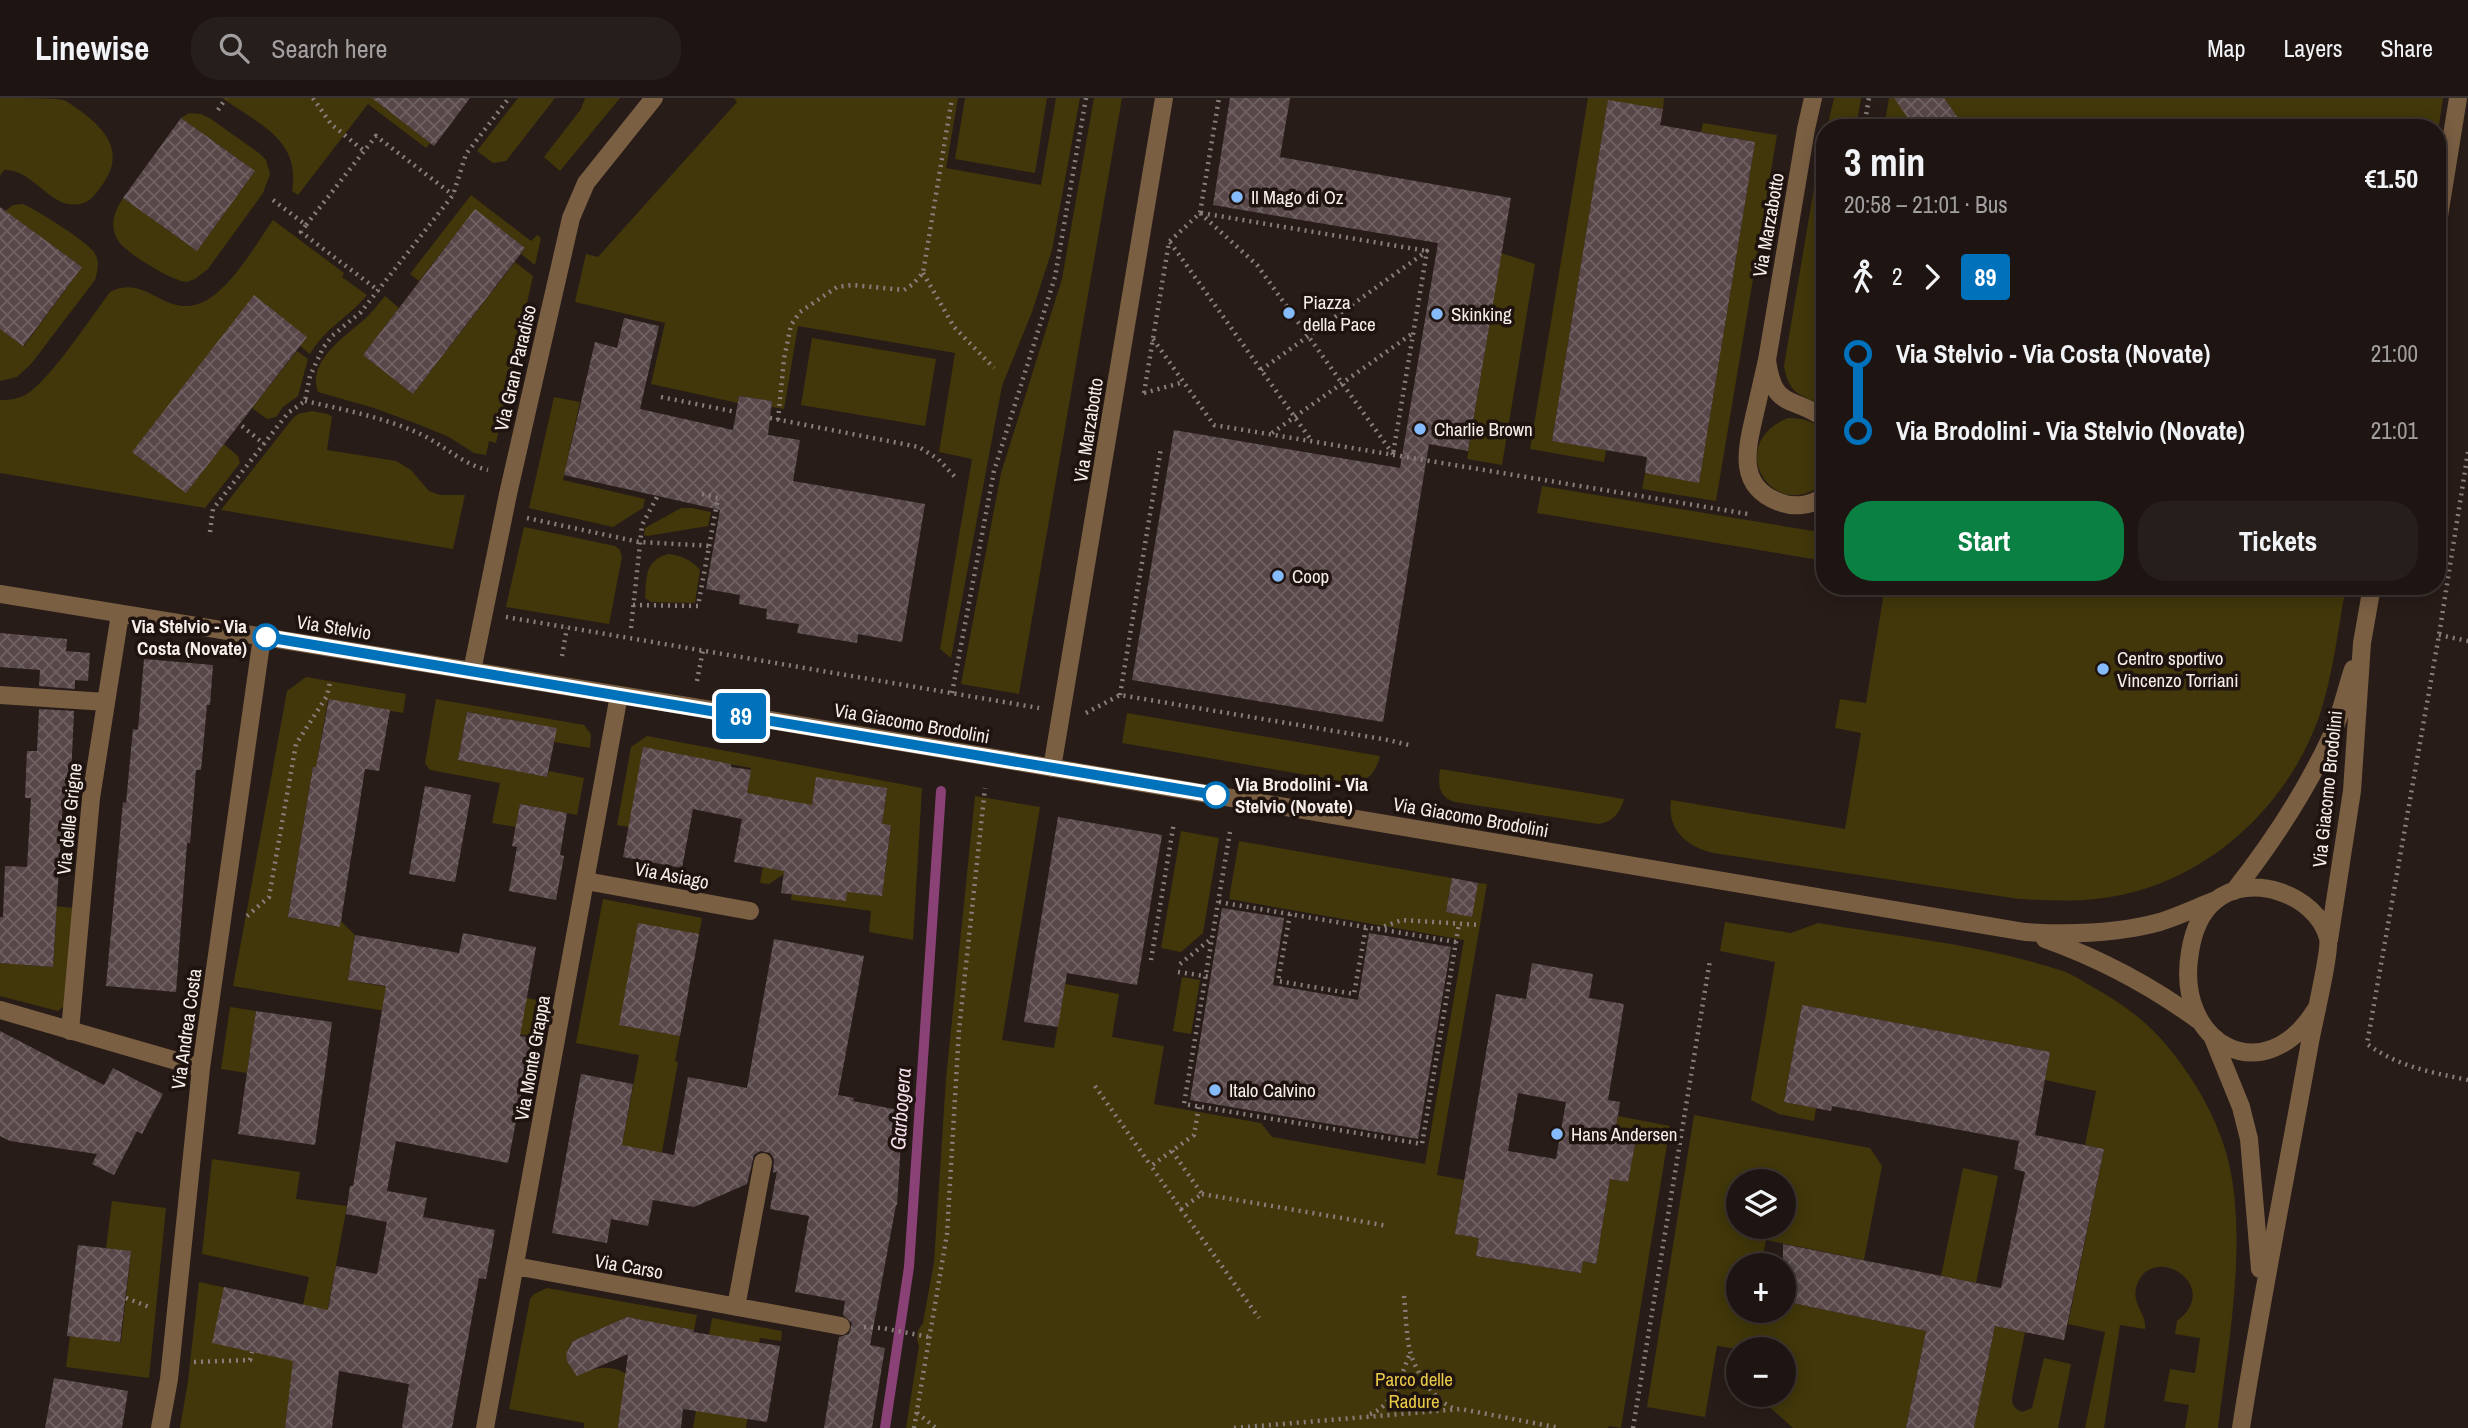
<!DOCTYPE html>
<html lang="en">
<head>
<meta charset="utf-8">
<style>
  :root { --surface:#1e1512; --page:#261e1b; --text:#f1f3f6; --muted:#a19f9f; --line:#3c3432; --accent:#0b8043 }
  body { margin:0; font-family:"Archivo Narrow",sans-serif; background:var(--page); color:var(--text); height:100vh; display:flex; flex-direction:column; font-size:26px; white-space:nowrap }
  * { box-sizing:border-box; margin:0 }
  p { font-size:23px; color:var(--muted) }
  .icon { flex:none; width:38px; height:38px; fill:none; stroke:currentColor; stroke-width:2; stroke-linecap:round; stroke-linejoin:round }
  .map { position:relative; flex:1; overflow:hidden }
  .details { position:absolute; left:1816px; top:21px; width:630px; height:476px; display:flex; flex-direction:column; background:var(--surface); border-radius:28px; box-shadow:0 4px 18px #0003,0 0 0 2px var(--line) }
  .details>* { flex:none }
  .badge { padding:0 14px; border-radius:5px; font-size:24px; line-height:46px }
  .tools { position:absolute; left:1726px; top:1071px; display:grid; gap:14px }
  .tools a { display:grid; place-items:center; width:70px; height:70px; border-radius:50%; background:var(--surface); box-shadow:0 4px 18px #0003,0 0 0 2px var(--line); font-size:35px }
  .map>.badge { position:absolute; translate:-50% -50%; box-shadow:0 0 0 4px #fff }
  .legs { display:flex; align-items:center; gap:10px; height:77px; padding:0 28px; font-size:23px }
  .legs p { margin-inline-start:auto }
  .head { display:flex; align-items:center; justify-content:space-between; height:119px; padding:0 28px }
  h1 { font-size:38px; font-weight:700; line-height:52px }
  .button { display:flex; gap:14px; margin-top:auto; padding:14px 28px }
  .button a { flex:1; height:80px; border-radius:28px; background:var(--accent); color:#fff; font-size:28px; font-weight:700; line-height:80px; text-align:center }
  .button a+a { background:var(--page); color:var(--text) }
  ul { padding:0 28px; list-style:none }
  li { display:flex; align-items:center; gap:24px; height:77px; font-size:26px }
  li i { display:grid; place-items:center; width:10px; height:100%; margin:0 9px; background:currentColor }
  li i::after { content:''; width:18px; height:18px; margin:-9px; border:5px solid; border-radius:50%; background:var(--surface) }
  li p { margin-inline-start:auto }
  li:first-child i { background:linear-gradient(#0000 50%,currentColor 0) }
  li:last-child i { background:linear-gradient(currentColor 50%,#0000 0) }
  header { display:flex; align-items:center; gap:42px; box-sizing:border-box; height:98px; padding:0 35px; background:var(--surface); border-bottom:2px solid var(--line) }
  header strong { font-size:33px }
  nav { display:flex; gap:38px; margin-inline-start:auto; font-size:24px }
  .search { width:490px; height:63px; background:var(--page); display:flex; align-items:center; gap:18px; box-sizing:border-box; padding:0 24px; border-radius:28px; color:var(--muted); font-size:26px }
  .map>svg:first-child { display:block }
  .green { fill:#41370a; fill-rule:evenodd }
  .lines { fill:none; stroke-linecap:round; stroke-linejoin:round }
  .stream { stroke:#8a4175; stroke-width:10 }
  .building { fill:url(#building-cross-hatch); fill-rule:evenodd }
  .path { stroke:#897e7b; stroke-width:4.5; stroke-dasharray:2 5; stroke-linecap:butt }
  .minor { stroke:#7a5f43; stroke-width:18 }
  .line-1-casing { stroke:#fff; stroke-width:16 }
  .line-1 { stroke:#0072bc; stroke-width:10 }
  .poi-dot { fill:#85bbfb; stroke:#1f130f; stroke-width:2.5 }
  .stop-1-dot { fill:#fff; stroke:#0072bc; stroke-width:3.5 }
  .labels { text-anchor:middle; stroke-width:7; stroke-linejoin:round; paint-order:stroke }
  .poi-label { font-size:19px; fill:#f7eeeb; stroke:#1f130f; text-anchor:start }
  .street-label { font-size:19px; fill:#f7eeeb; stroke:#1f130f }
  .stop-label { font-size:19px; font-weight:bold; fill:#f7eeeb; stroke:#1f130f; text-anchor:end }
  .park-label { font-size:19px; fill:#e9ca46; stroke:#1f130f }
  .water-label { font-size:21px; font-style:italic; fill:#f3ddea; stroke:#1f130f }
</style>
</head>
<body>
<header>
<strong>Linewise</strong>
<div class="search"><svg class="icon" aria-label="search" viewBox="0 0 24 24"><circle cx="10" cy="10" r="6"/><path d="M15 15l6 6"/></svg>Search here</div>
<nav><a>Map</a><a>Layers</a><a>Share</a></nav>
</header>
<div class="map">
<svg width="2468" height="1330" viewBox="0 0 2468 1330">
  <defs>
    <pattern id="building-cross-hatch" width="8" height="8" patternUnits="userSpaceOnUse" patternTransform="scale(1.75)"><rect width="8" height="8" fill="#574749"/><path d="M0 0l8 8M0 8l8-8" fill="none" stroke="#706263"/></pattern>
  </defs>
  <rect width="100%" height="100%" fill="#281c18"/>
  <!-- green -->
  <path class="green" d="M0,0c13,0 55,0 64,2 6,3 12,8 18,12 28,21 43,44 18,76 -5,7 -10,14 -20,16 -30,6 -47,-36 -76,-34l-4,6z
    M222,0h166l-6,8 48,37 -4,5 -58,-44 -70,91 -6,-4c9,-52 -34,-67 -70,-93z
    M518,0h37l-49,63 -13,2 -16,-12z
    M585,0h35l-60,73 -16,-14 37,-48z
    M734,0h224l-12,70 95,17 15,-87h24l-28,152 -20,62 -30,74 -51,272 -11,-9 32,-190 -33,-7 16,-99 -157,-27 -14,83 -12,-2v-6l-33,-5 -1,7 -87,-19 14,-61 -90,-21 11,-48 12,3 139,-155z
    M965,0h82l-12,75 -80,-14z
    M1094,0h28l-103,596 -58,-10 40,-211 61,-194z
    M1588,0h76l-1,11 -55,-8 -56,340 54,9 -2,12 -74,-13z
    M1834,0h27l-5,30h-29z
    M1889,0h554l-5,34v-4h-554z
    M189,15l12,1 10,5 48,34 7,7 4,14 -7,19 -55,76 -13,10 -9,3c-16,-2 -62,-30 -69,-43 -8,-15 -2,-28 6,-41l74,53 58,-80 -74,-53z
    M1703,25l74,12 -61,366 -74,-12 3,-16 54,9 56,-340 -54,-10z
    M1825,37v272c-24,-14 -35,-9 -41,-41l31,-184z
    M471,97l60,46 6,-6 4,3 -6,27 -14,-11 4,-6 -50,-38 -56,71 -9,-7z
    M23,106c14,6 63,37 71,48 6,9 4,18 1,28l-64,84 -14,13 -17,4v-52l24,17 58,-79 -77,-56 8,-6z
    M273,122l71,53 -2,4 25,18c-20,24 -40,31 -57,59l-10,-8 7,-9 -53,-41 -121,156 53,41 38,-49 14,12 2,7 -35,45 -205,-35v-73c9,0 19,-1 27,-6 23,-14 65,-78 83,-102 38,-20 56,31 97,8 26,-15 49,-56 66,-80z
    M1501,155l34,11 -33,201 -35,-6z
    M515,164l18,14 -37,167 -7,-2 -3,14 -12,-2 -25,-16 -29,-12 -46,-17 -56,-16c-12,-32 30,-57 49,-75 6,-6 12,-14 18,-21l14,12 -36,47 50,39z
    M812,240l124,21 -11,67 -124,-21z
    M297,253l11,8 -10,37 -15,11 -7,10 -9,2 -15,-11z
    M554,299l26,5 -17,78 82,19 -2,9 -30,19 -84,-19z
    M312,313l16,3 4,3 -5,33 69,11 15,9 18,21 11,4h25l-12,54 -232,-39 72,-92 5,-4z
    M1788,320c16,0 26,3 37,14v50c-51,45 -103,-38 -37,-64z
    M1542,388l283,47v28l-288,-48z
    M681,410h11l19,4 -3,14 -61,10 -3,-1 1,-7z
    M524,429l91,19 5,4 2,7 -13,67 -103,-17z
    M668,456c12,1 24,6 32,16l-5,33 -44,-1 -6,-4c2,-21 -1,-37 23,-44z
    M1885,488h461c-8,43 -13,90 -27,131 -34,96 -122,173 -225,182 -25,3 -50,1 -75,0l-306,-46c-27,-7 -46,-23 -42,-53l174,29 16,-96 -26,-5 5,-29 26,4z
    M306,579l100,17 -3,19 -75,-13 -12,67h-3l-25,150 51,10 2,-6 14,14 -7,45 79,14 -4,23 -190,-31 54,-295z
    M436,601l148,26 7,9 -1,14 -36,-6 2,-14 -89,-16 -9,48 89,17 2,-6 35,7 -7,37 -57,-11 -4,23 -24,-4 8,-40 -70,-13 -5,-7z
    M1127,615l253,43c-4,16 -11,25 -27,27l-231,-40z
    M647,638l275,52 -9,152 -44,-8 2,-21 -80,-11 1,-6 53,7 2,-9 35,4 9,-70 -9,-2 5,-36 -71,-10 -7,49 -25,47 -15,10 -9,-1 15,-84 -28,-6 4,-25 -108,-20 -14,79 -12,-2 14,-78z
    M1440,671l184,30c-4,14 -11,23 -26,25l-143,-22c-17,-5 -17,-18 -15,-33z
    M975,698l65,11 -38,233 52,8 11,-64 54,10 -7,43 52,9 -10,58 107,19 11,14 153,27 39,-224 -235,-41 10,-58 213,37 -6,34 26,4 6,-33 9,1 -50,291 27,5 -9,54 24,4 -3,18 104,17 3,-12 13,3 14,-85 18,3 7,-38 -22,-4 5,-24 52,10 -49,302 -12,-2 -1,2h-702l13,-82c-4,-9 -2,-15 4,-23l11,-61 12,-183z
    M1181,733l38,7 -16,95 -22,19 -20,-4z
    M603,801l99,19 -3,16 -80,91 61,11 -5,25 3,1 -21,118 -35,-35 17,-90 -63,-12z
    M46,807l27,3 -9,98 -6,5 -58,-15v-33l9,1 1,-13 14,14 29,2 3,-45 -11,-1z
    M1725,824l66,11 27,-10c82,14 166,22 245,48 9,3 19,10 28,15 31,17 59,37 81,66 23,29 42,61 53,97 25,81 3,196 -7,279h-33l4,-23 -25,-4 6,-32 25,4 5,-35 -25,-4 2,-13c48,-36 -28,-82 -41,-33 -4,17 11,26 9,41l-25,-4 -16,103h-19l20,-96 -37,-8 36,-175 -19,-4 11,-54 -51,-11 5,-28 -248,-47 -18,97 32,6 -2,13 -35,-7 -28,-14 24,-138 -55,-11z
    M1182,879l18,3 -9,54 -18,-3z
    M496,894l47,9 -6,36 -48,-8z
    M230,909l26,4 -9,62 -26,-4z
    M1694,1017l176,33 12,18 -18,94 -98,-20 -5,25h-23v46h45v-10l143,30 -20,97h-113l-37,-33h27v-46h-45l-21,-3 -12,71 -58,-10zM1738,1083h45v46h-45z
    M212,1061l88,13 -4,27 51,7 -36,193 -22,-3 -4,32h-105l8,-47 11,-99 104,23 6,-28 -107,-23z
    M1963,1070l35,8 -22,107 -35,-7z
    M112,1103l54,7 -17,170 -83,-11 4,-31 51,6 10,-90 -25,-4z
    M547,1190l150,27 -3,15 -67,-13 -54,24c-11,14 -5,21 4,34 22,-9 38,-12 57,5l-16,48h-34v-5l-75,-14 21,-110 4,-5z
    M712,1220l70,13 -1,10 -21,-3 -14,90h-53z
    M1995,1228l30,6 -13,66c0,8 3,11 10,14l10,-4 12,-50 27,6 -13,64h-84z"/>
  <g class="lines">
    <!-- stream -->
    <path class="stream" d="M885,1330l24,-161 32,-476"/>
  </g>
  <!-- building -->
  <path class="building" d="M372,0h98l-36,48z
    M1230,0h60l-10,59 231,41 -43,253 -39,-7 -46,278 -251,-42 42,-250 226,38 38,-225 -225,-38z
    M1894,0h50l21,30h-50z
    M1608,2l55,9 -3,16 95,17 -56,341 -54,-10 2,-16 -95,-16z
    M181,20l74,53 -58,80 -74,-53z
    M0,109l82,60 -59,79 -23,-17z
    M475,111l50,39 -112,146 -50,-39z
    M254,197l53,42 -121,156 -54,-41z
    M624,220l35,8 -19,83 93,21 6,-34 33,5 -4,34 32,5 -7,41 132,23 -23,138 -44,-8 -1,9 -60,-10 2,-9 -33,-5 1,-10 -28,-5 1,-9 -34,-6 14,-79 -156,-35 31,-133 22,6z
    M0,535l67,6 -1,12 24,2 -2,28 -13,-1v9l-36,-3 1,-16 -40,-3z
    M144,561l69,6 -3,40h-3l-6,65h-5l-6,73h-3l-11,149 -70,-6 17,-184 3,1 7,-74 5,1z
    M329,601l61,11 -11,61 -14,-2 -25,158 -52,-10 25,-150h3z
    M39,611l35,2 -4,89h-7l-10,167 -53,-4v-46h3l2,-51 22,1 4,-69h-6l2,-47h10z
    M467,614l90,16 -10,49 -89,-17z
    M643,649l88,17v3l20,3 -4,23 65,12 4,-28 71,11 -5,36 9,1 -9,71 -35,-4 -1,9 -65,-8 3,-22 -50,-9 8,-43 -49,-10 -11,59 -59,-11z
    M425,688l46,9 -16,87 -46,-8z
    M520,706l47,9 -7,42 4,1 -8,44 -47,-9 8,-44 -5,-1z
    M1058,719l104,18 -25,150 -70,-12 -9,54 -34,-5z
    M1452,780l26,5 -6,34 -26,-5z
    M1222,810l62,10 -11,67 85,15 11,-67 82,14 -33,192 -228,-39z
    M638,825l61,11 -19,102 -61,-11z
    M463,835l73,14 -16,89 12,2 -24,125 -112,-22 -9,50 40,7 -4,19 72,13 -9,49 -7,-1 -27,150h-50l7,-44 -70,-13 -7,57h-47l8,-67 -81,-18 12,-56 104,23 8,-44 41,8 10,-52 -41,-8 4,-28h3l33,-200 -38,-6 7,-45 104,18z
    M774,841l90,17 -26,139 16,3 -1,3 50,10 -6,94h-1l-26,140 15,3 -13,80h-48l15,-91 10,-3 3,-11 -9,-8 2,-14 -50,-9 14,-76 -39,-7 7,-38 -4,2 1,-14 -4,-6 -10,-2 -6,4 -7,29 -53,23 -41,-7 -5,26 -37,-7 -4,24 -55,-10 29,-159 52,10 -11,61 52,10 14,-78 59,11z
    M1532,865l61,11 -4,24 35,6 -16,96 12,2 -6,38 21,4 -7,38 -18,-3 -14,85 -13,-3 -2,12 -105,-17 3,-18 -24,-4 41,-240 30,5zM1518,995l48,9 -10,57 -48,-8z
    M1802,907l248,47 -15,83 69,14 -40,191 -69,-14 -21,102h-68l20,-97 -143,-30v-57l218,44 24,-116 -11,-3 5,-28 -187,-35 -1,5 -47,-9z
    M256,913l76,11 -17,123 -77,-11z
    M0,933l104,54 9,-17 50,26 -21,40 -5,-3 -23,44 -22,-11 5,-10 -87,-13 -10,-5z
    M78,1147l53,6 -11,91 -53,-6z
    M627,1219l67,13 -1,2 87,14 -13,76 -84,-13 -2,19h-63l10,-74 -51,22 -10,-15 -1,-7 7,-13z
    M54,1280l74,13 -6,37h-77z"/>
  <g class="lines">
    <!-- path -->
    <path class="path" d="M313,0l18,26 33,27
      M218,12l8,-12
      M1864,30l5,-30
      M1910,30h2
      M273,102l33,25 -5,7 78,59
      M1200,115l57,52 136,189
      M1201,115l226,38
      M306,127l70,-89 77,59
      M1170,144l141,198
      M923,175l31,54 40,41
      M1153,241l61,86 534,89
      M1261,272l166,-119 -34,203
      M1144,295l25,-151 31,-29 19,-115
      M1144,295l40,-11
      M661,299l75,15
      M305,303c37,8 76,16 111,31 26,11 45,32 72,38
      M770,320l149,29 19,12 18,19
      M778,322l6,-61 7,-34 9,-13 37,-25 15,-2 52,5 9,-6 10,-11 29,-175
      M242,328l22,18
      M1272,335l141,-100
      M2468,354l-29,183 -72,409c32,23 63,28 101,36
      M702,396l20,5
      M527,420l112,24 74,4
      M210,434l3,-23 75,-96 17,-12 5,-25 13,-28 9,-12 29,-24 92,-117 13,-41 43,-56
      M633,507l65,1 20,-108
      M506,519l533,91
      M631,530l11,-103 15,-28
      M2439,537l29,6
      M562,558l5,-28
      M697,583l6,-31
      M952,595l42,-222 61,-194 31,-179
      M1120,597l41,-247
      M1086,615l34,-18 268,45 21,5
      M1230,734l-46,272 238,40 37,-220
      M1219,804l158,27 25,-9 78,5
      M1290,816l-12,67 76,13 12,-67
      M247,818l22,-19 27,-153 31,-48 3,-14
      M1378,831l78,13
      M1151,862l23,-138
      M1180,866l32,-26
      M1178,874l33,5
      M1095,988l56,80
      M1172,1053l30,43 -21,15 -30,-43 43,-31 5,-29
      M1202,1096l186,32
      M1181,1111l78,109
      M1404,1198c2,18 2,38 6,55 5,20 24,49 43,57
      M126,1200l26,10
      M864,1229l18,1 47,9
      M194,1264l56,-2 2,-8
      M917,1315l19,15
      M1370,1316c23,-7 32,-41 40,-61
      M914,1330l33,-194 12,-204 26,-242
      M1234,1330l227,-19 99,19
      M1633,1330l77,-468"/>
    <!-- minor -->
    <path class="minor" d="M2438,124l20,-124
      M1767,262l39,-231 7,-31
      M1825,321c-31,-24 -51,-7 -58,-59 -4,18 -8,36 -12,53 -8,35 -19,73 24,89 15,6 34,4 46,-7
      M0,496l693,113 1332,225c46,3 91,2 135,-10 19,-6 38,-15 56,-22
      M472,573l36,-177 63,-276 15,-35 68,-85
      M0,597l106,7
      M1052,670l112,-670
      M586,783l164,30
      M2234,793c37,-47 69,-95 95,-150 11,-22 16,-48 24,-72
      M2045,841c56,20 105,46 153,81
      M2329,842l23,-149 10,-148 10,-57
      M0,912l201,58
      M70,933l21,-233 29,-184
      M2213,940l28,69 8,32 11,130
      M515,1168l326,60
      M736,1209l27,-145
      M160,1330l9,-49 32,-311 61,-431
      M485,1330l134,-733
      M2241,1330c20,-129 46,-257 69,-386 3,-17 21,-92 18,-104 -11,-43 -78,-67 -113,-37 -15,12 -22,32 -25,51 -16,93 75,141 126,57"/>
  </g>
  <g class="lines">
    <!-- line-1 casing -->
    <g class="line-1-casing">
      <path id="line-1" d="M266,539l950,158"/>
    </g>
    <!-- line-1 -->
    <use href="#line-1" class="line-1"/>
  </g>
  <!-- markers -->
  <g class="poi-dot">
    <circle cx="1237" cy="99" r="7"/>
    <circle cx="1289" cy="215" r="7"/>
    <circle cx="1437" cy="216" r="7"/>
    <circle cx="1420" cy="331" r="7"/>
    <circle cx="1278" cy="478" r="7"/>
    <circle cx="2103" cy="571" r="7"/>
    <circle cx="1215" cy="992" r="7"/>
    <circle cx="1557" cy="1036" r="7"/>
  </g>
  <g class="stop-1-dot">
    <circle cx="266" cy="539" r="12"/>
    <circle cx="1216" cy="697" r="12"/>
  </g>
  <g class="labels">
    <!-- poi labels -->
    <g class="poi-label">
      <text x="1251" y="106">Il Mago di Oz</text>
      <text x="1303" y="211">Piazza<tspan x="1303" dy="22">della Pace</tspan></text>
      <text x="1451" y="223">Skinking</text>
      <text x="1434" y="338">Charlie Brown</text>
      <text x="1292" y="485">Coop</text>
      <text x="2117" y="567">Centro sportivo<tspan x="2117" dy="22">Vincenzo Torriani</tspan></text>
      <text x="1229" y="999">Italo Calvino</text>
      <text x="1571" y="1043">Hans Andersen</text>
    </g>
    <!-- street labels -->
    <g class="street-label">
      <text transform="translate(1768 127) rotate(-80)" y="7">Via Marzabotto</text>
      <text transform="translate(515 270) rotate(-77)" y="7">Via Gran Paradiso</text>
      <text transform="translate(1088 332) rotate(-81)" y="7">Via Marzabotto</text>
      <text transform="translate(334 529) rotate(9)" y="7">Via Stelvio</text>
      <text transform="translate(912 625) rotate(10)" y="7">Via Giacomo Brodolini</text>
      <text transform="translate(2327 691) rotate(-84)" y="7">Via Giacomo Brodolini</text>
      <text transform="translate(1471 719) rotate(10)" y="7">Via Giacomo Brodolini</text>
      <text transform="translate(69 721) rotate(-84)" y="7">Via delle Grigne</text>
      <text transform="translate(672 777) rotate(11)" y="7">Via Asiago</text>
      <text transform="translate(186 931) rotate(-82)" y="7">Via Andrea Costa</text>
      <text transform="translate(532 960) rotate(-80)" y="7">Via Monte Grappa</text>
      <text transform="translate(629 1168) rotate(10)" y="7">Via Carso</text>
    </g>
    <!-- stop labels -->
    <g class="stop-label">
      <text x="247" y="535">Via Stelvio - Via<tspan x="247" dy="22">Costa (Novate)</tspan></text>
      <text x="1235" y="693" text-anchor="start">Via Brodolini - Via<tspan x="1235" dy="22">Stelvio (Novate)</tspan></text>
    </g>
    <!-- park labels -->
    <g class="park-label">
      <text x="1414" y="1288">Parco delle<tspan x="1414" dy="22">Radure</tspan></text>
    </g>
    <!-- water labels -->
    <g class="water-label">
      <text transform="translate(901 1011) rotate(-86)" y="7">Garbogera</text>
    </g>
  </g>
</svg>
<div class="tools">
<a><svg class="icon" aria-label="layers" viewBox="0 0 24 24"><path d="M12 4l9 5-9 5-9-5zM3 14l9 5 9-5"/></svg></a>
<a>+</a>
<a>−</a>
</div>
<b class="badge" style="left:741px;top:618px;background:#0072bc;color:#fff">89</b>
<section class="details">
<div class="head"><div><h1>3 min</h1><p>20:58 – 21:01 · Bus</p></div><b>€1.50</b></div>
<div class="legs"><svg class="icon" aria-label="walk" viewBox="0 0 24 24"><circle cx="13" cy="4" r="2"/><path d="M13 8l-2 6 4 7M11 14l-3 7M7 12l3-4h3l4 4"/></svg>2<svg class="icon" aria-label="forward" viewBox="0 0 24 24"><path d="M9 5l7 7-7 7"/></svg><b class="badge" style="background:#0072bc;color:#fff">89</b></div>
<ul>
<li><i style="color:#0072bc"></i><b>Via Stelvio - Via Costa (Novate)</b><p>21:00</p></li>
<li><i style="color:#0072bc"></i><b>Via Brodolini - Via Stelvio (Novate)</b><p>21:01</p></li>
</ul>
<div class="button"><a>Start</a><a>Tickets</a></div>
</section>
</div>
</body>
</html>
